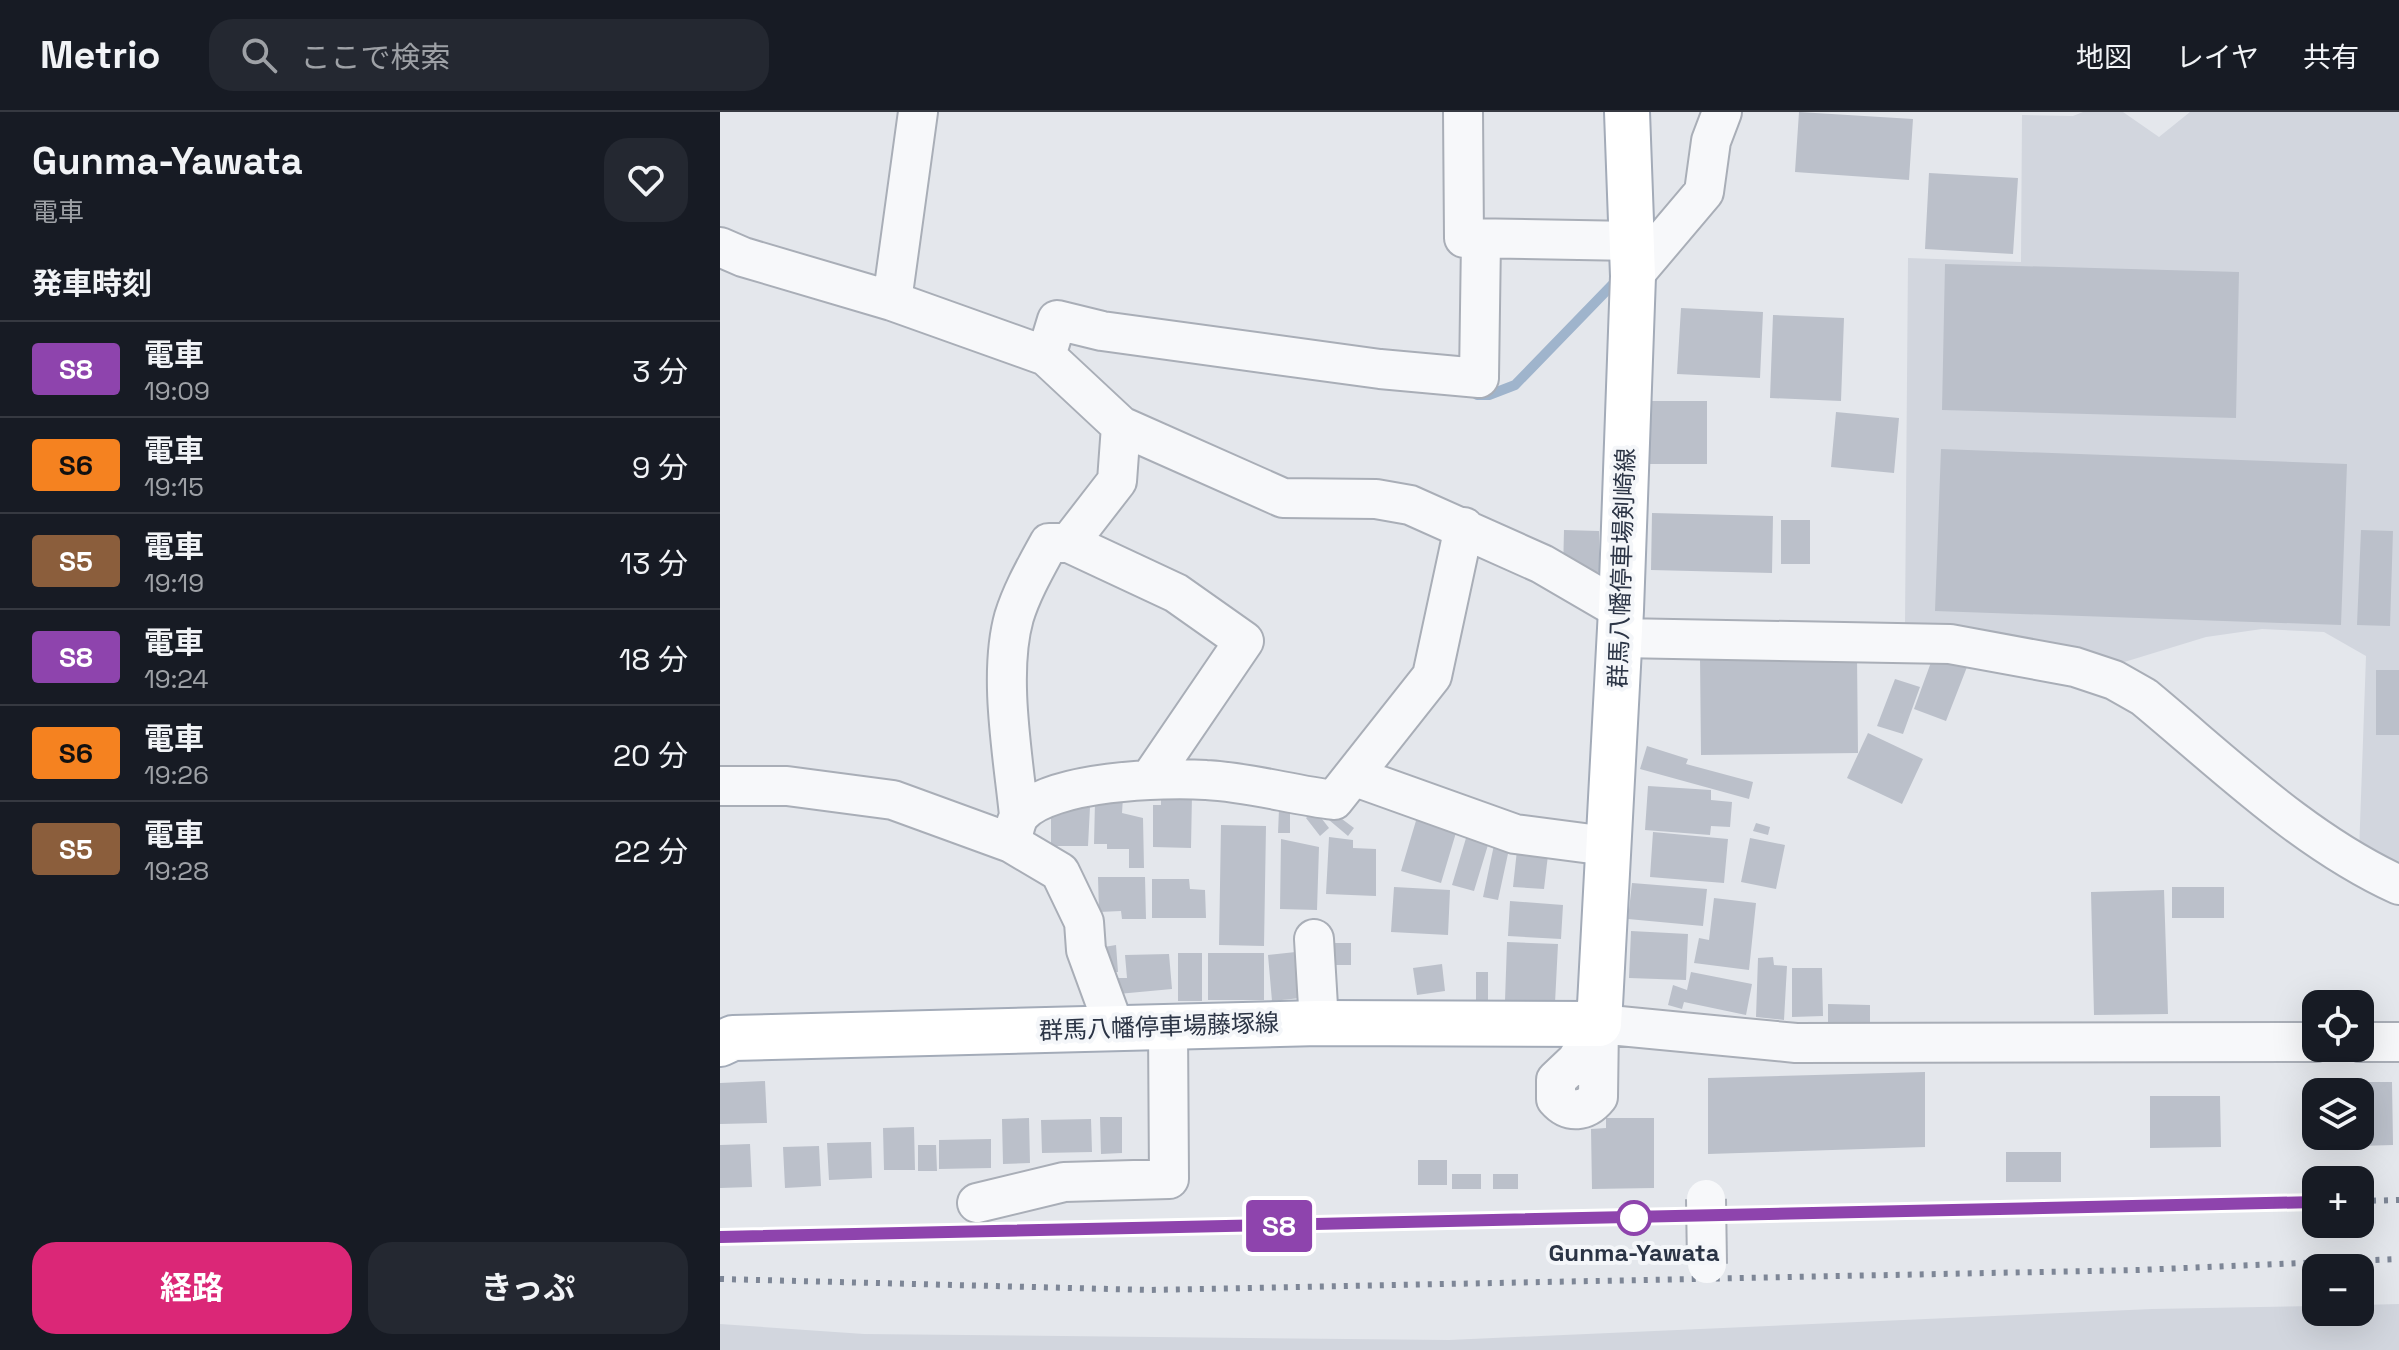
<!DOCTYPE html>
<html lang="ja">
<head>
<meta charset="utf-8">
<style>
  :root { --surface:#171b24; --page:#242831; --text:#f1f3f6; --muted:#9ea1a6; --line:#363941; --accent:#db2777 }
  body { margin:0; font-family:"Space Grotesk","Noto Sans JP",sans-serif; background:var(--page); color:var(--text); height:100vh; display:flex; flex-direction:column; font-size:30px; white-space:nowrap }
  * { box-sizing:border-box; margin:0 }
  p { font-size:26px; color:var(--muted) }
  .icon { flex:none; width:44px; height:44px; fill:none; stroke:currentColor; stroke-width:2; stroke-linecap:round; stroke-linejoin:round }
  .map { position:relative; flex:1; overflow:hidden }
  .drawer { display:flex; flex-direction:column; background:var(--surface); width:720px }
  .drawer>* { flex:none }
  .badge { padding:0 16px; border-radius:6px; font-size:28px; line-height:52px }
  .controls { position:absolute; left:1582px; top:878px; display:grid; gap:16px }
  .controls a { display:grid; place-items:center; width:72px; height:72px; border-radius:16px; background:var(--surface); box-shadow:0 8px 32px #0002; font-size:40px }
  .map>.badge { position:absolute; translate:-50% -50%; box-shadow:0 0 0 4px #fff }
  h2 { padding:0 32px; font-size:30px; line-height:72px }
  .round { display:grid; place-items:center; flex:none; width:84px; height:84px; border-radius:24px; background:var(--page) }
  .headline { display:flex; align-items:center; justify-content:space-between; height:136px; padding:0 32px }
  h1 { font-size:38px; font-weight:700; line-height:60px }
  .cta { display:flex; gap:16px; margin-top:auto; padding:16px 32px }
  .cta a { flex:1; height:92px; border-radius:24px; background:var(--accent); color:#fff; font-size:32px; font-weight:700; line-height:92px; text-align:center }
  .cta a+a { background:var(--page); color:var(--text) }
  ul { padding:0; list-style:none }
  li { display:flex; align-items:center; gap:24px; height:96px; padding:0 32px; border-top:2px solid var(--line) }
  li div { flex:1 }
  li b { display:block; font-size:30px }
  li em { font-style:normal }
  li .badge { min-width:88px; font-weight:700; text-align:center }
  header { display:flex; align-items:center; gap:48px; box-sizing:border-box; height:112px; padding:0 40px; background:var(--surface); border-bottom:2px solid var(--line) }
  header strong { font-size:38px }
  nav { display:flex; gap:44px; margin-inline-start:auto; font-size:28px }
  .search { width:560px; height:72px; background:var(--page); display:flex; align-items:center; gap:20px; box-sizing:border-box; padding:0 28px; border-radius:24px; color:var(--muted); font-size:30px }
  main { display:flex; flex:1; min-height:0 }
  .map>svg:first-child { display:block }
  .built { fill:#d2d6de }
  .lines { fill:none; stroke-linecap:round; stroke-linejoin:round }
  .stream { stroke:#9fb4cc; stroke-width:10 }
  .building { fill:#bbc0ca }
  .minor-casing { stroke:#a9aeb7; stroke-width:42 }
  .major-casing { stroke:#a3abb8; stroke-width:48 }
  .minor { stroke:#f7f8fa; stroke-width:38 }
  .major { stroke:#fff; stroke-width:44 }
  .rail { stroke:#7d8696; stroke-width:6; stroke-dasharray:4 8; stroke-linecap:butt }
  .minor-bridge-casing { stroke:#a9aeb7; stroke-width:42; stroke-linecap:butt }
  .minor-bridge { stroke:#f7f8fa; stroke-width:38 }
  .line-casing { stroke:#fff; stroke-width:18 }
  .line { stroke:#8e44ad; stroke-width:12 }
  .stop-dot { fill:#fff; stroke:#8e44ad; stroke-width:4 }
  .labels { text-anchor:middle; stroke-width:8; stroke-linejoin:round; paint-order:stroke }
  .street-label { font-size:24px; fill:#2b3445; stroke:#f4f6f9 }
  .stop-label { font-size:24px; font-weight:bold; fill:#2b3445; stroke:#f4f6f9 }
</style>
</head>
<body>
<header>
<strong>Metrio</strong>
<div class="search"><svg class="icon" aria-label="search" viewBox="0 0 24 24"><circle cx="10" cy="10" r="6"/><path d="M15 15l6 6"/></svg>ここで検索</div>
<nav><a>地図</a><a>レイヤ</a><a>共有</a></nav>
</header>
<main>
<section class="drawer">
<div class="headline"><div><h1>Gunma-Yawata</h1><p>電車</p></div><a class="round"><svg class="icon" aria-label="heart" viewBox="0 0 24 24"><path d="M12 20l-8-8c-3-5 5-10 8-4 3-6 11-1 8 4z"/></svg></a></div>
<h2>発車時刻</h2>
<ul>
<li><span class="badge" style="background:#8e44ad;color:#fff">S8</span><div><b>電車</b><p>19:09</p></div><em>3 分</em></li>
<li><span class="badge" style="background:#f58220;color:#111">S6</span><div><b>電車</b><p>19:15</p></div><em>9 分</em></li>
<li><span class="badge" style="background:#8b5e3c;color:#fff">S5</span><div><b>電車</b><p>19:19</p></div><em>13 分</em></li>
<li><span class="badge" style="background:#8e44ad;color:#fff">S8</span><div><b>電車</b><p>19:24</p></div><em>18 分</em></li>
<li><span class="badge" style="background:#f58220;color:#111">S6</span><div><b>電車</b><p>19:26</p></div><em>20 分</em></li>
<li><span class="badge" style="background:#8b5e3c;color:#fff">S5</span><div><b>電車</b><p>19:28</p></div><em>22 分</em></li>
</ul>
<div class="cta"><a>経路</a><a>きっぷ</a></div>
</section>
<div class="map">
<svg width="1679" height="1238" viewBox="0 0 1679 1238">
  <rect width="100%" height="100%" fill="#e4e7ec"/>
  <!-- built -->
  <path class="built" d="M1363,0h40l36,25 31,-25h209v759l-40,-18 7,-197 -42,-24 -62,-3 -56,8 -98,30 -203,-43 3,-366 113,4 1,-147 51,1z
    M1679,1192v46h-1679v-26l144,10 585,6 703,-31 164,-3v6h44v-7z"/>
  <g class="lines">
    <!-- stream -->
    <path class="stream" d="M757,283h12l26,-10 98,-101"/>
  </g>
  <!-- building -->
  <path class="building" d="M1079,0l114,7 -4,61 -114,-8z
    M1209,61l89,5 -5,76 -88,-5z
    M1225,152l294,8 -3,146 -294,-8z
    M961,196l82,4 -3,66 -83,-4z
    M1053,203l71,3 -3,83 -71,-3z
    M928,289h59v63h-58z
    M1116,300l63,6 -5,55 -63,-6z
    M1221,337l406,15 -6,161 -406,-14z
    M932,401l121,3 -1,57 -121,-3z
    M1061,408h29v44h-29z
    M844,418l35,1v41h-36z
    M1641,418l32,1 -3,95 -33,-1z
    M1214,542l33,13 -21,54 -32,-12z
    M1137,544l1,97 -157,2 -1,-98z
    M1656,558h23v65h-23z
    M1175,567l25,8 -17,47 -26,-8z
    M1148,621l55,26 -21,45 -55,-26z
    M927,634l41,13 -2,5 67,18 -4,17 -109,-30z
    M928,674l63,4v10l21,2 -2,25 -19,-1 -1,9 -65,-5z
    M472,682l-1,54 -38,-1v-42h8v-10z
    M403,685l-1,16 21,5 1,50h-15v-19h-22v-5h-13l1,-42z
    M344,695h26l-2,39h-37v-31l12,-1z
    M559,697h11v24h-12z
    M595,698l14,18 -9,8 -14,-18z
    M614,701l20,15 -6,8 -19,-16z
    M698,702l40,12 -17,57 -40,-12z
    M1036,711l14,4 -2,8 -15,-4z
    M501,713l45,1 -2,120 -45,-1z
    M749,716l22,7 -17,56 -22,-6z
    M933,720l75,7 -4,44 -74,-6z
    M609,725l24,3v8l23,1v47l-50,-2z
    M1030,726l35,7 -9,44 -35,-7z
    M561,727l38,8 -2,63 -37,-1z
    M774,733l15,4 -11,51 -15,-3z
    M797,738l31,5 -4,34 -31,-2z
    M378,765h47l1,42h-24l-1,-8 -22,1z
    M432,767h37l1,10 15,1 1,28h-54z
    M912,771l75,6 -4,37 -75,-7z
    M674,775l56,3 -2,45 -57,-3z
    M1452,775h52v31h-52z
    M1444,778l4,124 -74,1 -3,-123z
    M994,786l42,5 -7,67 -55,-7 5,-25 10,2z
    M790,789l53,4 -2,34 -53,-3z
    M911,819l57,3 -2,46 -57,-2z
    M787,830l51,2 -3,59 -50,-2z
    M609,831h22v22h-22z
    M396,833l2,27h-12l-8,-24z
    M585,839l5,46 -38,4 -4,-46z
    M458,841h24v48h-24z
    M488,841h56v47h-56z
    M449,842l3,35 -54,5 -1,-16h10l-2,-23z
    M1053,845l1,8 13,1 -3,54 -28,-3 2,-59z
    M722,852l3,27 -28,4 -4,-27z
    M1072,856h30l1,48 -31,1z
    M756,860h12v30h-12z
    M971,860l61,12 -6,31 -62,-13 -2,7 -14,-4 5,-20 14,5z
    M1108,892l42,1v20l-42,-1z
    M1205,960v75l-217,7v-76z
    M45,969l2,42 -47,1v-41z
    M1630,970h42l1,63 -34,1 1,-54h-10z
    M1430,984h70l1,51 -71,1z
    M380,1005h22v36l-21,1z
    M309,1006l1,45 -27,1 -1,-45z
    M886,1006h48v70l-62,1 -1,-60 15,-1z
    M371,1007l1,33 -50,1 -1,-33z
    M194,1015l1,43h-31l-1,-42z
    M271,1027v29l-52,1v-29z
    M151,1030l1,36 -43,2 -2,-37z
    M30,1032l2,43 -32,1v-43z
    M198,1033h18l1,26h-19z
    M99,1034l2,40 -36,2 -2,-41z
    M1286,1040h55v30h-55z
    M698,1048h29v25h-29z
    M732,1062h29v15h-29z
    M773,1062h25v15h-25z"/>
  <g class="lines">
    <!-- minor casing -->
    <g class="minor-casing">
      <path id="minor" d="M743,0l1,126 169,3
        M0,135l23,10 149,44 154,55 75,70 162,72 93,1 34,6 132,59 79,46
        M913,164l71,-84 7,-51 11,-29
        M172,189l26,-189
        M326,244l11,-36 45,11 278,38 99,9 2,-138
        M349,431l107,50 68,48 -94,138
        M900,526l330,6 125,23 39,13 30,17c81,67 159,144 255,188
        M633,664l162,58 92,12
        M0,674h67l106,14 118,43 49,29 24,50 2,28 29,79
        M299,703c-6,-59 -21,-141 -5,-198 8,-26 22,-50 35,-74h20l48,-62 4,-55
        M291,731c3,-9 4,-22 10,-29 29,-33 143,-37 185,-34 43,2 86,15 128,20l98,-124 32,-149
        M594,827l5,84
        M879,912l197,19 520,-1
        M879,912l-1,73c-12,15 -29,17 -42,2v-19l20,-19z
        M1640,930h39
        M257,1091l87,-21 105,-3 -1,-151"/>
    </g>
    <!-- major casing -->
    <g class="major-casing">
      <path id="major" d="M0,932l13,-6 586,-15 280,1 22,-414 12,-334 -6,-164"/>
    </g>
    <!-- minor -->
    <use href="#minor" class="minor"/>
    <!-- major -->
    <use href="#major" class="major"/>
    <!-- rail -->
    <path class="rail" d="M1640,1089l39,-1
      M0,1125l1596,-35
      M0,1167l429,11 988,-20 262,-11"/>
    <!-- minor-bridge casing -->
    <g class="minor-bridge-casing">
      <path id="minor-bridge" d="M986,1087l1,65"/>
    </g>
    <!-- minor-bridge -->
    <use href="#minor-bridge" class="minor-bridge"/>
  </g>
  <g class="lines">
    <!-- line casing -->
    <g class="line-casing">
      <path id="line" d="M0,1125l1596,-35"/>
    </g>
    <!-- line -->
    <use href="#line" class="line"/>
  </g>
  <!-- markers -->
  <circle class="stop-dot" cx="914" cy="1106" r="16"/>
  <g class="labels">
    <!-- street labels -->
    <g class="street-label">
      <text transform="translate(902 456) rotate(-88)" y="8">群馬八幡停車場剣崎線</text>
      <text transform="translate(439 915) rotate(-2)" y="8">群馬八幡停車場藤塚線</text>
    </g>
    <!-- stop labels -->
    <g class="stop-label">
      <text x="914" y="1149">Gunma-Yawata</text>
    </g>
  </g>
</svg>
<div class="controls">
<a><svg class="icon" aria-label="locate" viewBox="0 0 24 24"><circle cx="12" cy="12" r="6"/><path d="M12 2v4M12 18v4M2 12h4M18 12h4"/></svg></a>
<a><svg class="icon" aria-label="layers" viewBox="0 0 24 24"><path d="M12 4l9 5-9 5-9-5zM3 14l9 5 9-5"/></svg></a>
<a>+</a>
<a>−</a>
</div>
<b class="badge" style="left:559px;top:1114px;background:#8e44ad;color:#fff">S8</b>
</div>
</main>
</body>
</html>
